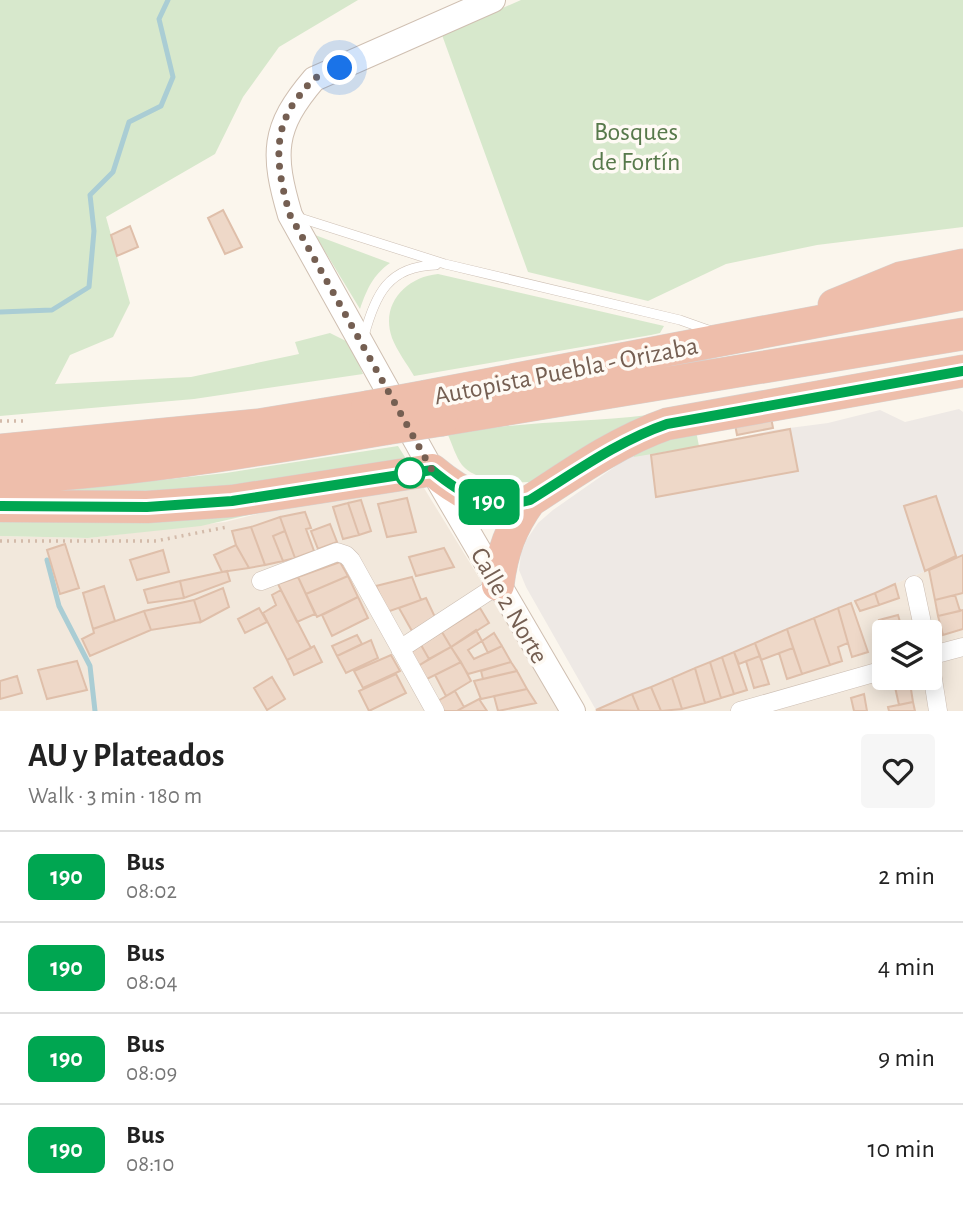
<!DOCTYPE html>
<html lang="en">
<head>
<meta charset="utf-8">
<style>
  :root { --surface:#fff; --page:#f6f6f6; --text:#222; --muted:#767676; --line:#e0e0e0 }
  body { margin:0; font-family:"Alegreya Sans",sans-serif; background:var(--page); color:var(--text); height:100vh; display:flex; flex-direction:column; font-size:26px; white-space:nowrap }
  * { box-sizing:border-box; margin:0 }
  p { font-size:23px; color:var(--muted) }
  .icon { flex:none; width:38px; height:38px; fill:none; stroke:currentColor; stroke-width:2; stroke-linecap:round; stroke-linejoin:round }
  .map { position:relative; height:711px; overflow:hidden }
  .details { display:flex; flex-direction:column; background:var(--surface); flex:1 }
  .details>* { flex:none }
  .badge { padding:0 14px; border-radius:10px; font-size:24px; line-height:46px }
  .tools { position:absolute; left:872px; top:620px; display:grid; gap:14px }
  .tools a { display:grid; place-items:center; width:70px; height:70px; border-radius:7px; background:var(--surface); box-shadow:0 4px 18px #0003; font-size:35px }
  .you { position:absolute; width:35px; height:35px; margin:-18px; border:5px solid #fff; border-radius:50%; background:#1a73e8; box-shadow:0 0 0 10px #1a73e833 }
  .map>.badge { position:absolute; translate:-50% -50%; box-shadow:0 0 0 4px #fff }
  .round { display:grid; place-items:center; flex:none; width:74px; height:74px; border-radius:7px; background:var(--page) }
  .head { display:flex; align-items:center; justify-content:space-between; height:119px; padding:0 28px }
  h1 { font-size:33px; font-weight:700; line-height:52px }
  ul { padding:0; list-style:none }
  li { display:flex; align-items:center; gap:21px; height:91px; padding:0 28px; border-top:2px solid var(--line) }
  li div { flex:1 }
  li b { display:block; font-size:26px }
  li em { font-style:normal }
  li .badge { min-width:77px; font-weight:700; text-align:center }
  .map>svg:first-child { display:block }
  .residential { fill:#f2e8dc; fill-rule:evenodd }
  .industrial { fill:#eee9e5 }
  .green { fill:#d7e8cc }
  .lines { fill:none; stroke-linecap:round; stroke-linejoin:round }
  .stream { stroke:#aacdd4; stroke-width:5 }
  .building { fill:#eed8c8; stroke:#dfbfaa; stroke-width:2 }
  .lane-casing { stroke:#cdbfb4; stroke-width:10 }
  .street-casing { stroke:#cdbfb4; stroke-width:19 }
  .secondary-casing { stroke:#cfbfb1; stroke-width:26 }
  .highway-casing { stroke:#d8d2cf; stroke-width:33 }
  .path { stroke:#d3bbaa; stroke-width:3.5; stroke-dasharray:2 5; stroke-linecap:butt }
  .lane { stroke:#fff; stroke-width:9 }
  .street { stroke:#fff; stroke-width:18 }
  .secondary { stroke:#fff; stroke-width:24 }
  .highway { stroke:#eebeab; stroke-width:32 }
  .highway-bridge-casing { stroke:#d8d2cf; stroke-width:33; stroke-linecap:butt }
  .highway-bridge { stroke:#eebeab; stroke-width:32 }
  .line-casing { stroke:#fff; stroke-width:16 }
  .line { stroke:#00a651; stroke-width:10 }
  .walk { stroke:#755f52; stroke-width:7; stroke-dasharray:0 12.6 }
  .stop-dot { fill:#fff; stroke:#00a651; stroke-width:3.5 }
  .labels { text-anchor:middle; stroke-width:7; stroke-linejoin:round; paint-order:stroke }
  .park-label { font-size:26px; fill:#57794b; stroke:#fefaf4 }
  .street-label { font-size:26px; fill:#755f52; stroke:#fefaf4 }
</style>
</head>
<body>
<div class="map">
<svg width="963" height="711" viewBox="0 0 963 711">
  <rect width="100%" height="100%" fill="#fbf6ed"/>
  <!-- residential -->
  <path class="residential" d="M408,462l153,249h-561v-175l88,2 137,-16 96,-24z
    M963,555v156h-369l38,-17zM884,632h45v45h-45z"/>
  <!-- industrial -->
  <path class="industrial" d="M959,409l4,3v143l-367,155 -70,-123 -7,-17 2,-16 6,-15 11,-16 15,-13 80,-56 66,-8 75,-16 54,-7 52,-13 25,12z"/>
  <!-- green -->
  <path class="green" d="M0,0h358l-79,47 -36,50 -28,57 -109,63 24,86 -17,34 -43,18 -15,29 136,-7 108,-23 -4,-12 35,-9 20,10 13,31 -169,25 -194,17z
    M521,0h442v227l-146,18 -91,19 -78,37 -120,-29 -86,-237z
    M315,235l75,28c-17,12 -23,26 -30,46z
    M438,274l226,52 -4,7 -9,2 -237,41c-7,-12 -17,-25 -22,-38 -12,-34 14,-61 46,-64z
    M648,415l-110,66c-21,3 -61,2 -76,-16 -6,-8 -10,-21 -14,-30 66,-14 133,-12 200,-20z
    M695,426l4,20 -65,11 -1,-3z
    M398,446l10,16 -171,31 -226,-1 150,-12 65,-7z
    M321,498l-120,28 -113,12 -88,-2v-14h92z"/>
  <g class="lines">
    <!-- stream -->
    <path class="stream" d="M0,312l52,-2 37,-23 5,-56 -4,-36 23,-23 16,-50 32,-16 12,-29 -14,-58 9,-19
      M47,560l12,46 31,60 5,45"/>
  </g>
  <!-- building -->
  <path class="building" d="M223,210l19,37 -17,7 -17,-36z
    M130,226l8,21 -21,9 -6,-21z
    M770,412l3,16 -36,7 -3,-16z
    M790,429l8,42 -142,26 -5,-42z
    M936,496l20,60 -31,15 -21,-65z
    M407,498l9,34 -29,5 -9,-33z
    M361,500l10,31 -12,4 -11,-32z
    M348,503l11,32 -16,4 -10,-32z
    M305,512l6,16 -5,1 8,22 -19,7 -15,-41z
    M280,517l5,14 -12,5 10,25 -18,4 -14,-38z
    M330,524l7,18 -19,7 -7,-18z
    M251,527l14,38 -16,3 -13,-23 -4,-14z
    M285,531l10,27 -12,3 -10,-25z
    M65,544l14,44 -19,6 -13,-44z
    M236,545l13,23 -27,4 -8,-17z
    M444,548l10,19 -38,9 -7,-19z
    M163,550l6,22 -32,8 -7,-20z
    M963,555v38l-28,7 -6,-30z
    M340,562l8,14 -42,18 -8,-17z
    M227,571l3,10 -46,17 -4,-17z
    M348,576l10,21 -41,20 -11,-23z
    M298,577l17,37 -18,8 -19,-38z
    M412,577l9,23 -34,12 -11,-26z
    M180,581l4,17 -36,5 -4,-13z
    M895,584l4,14 -20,7 -4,-12z
    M104,586l11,35 -22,8 -10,-36z
    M223,588l6,19 -28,15 -7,-22z
    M281,590l30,58 -24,12 -24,-47 13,-8 -4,-10z
    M875,593l4,12 -19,6 -5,-10z
    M955,595l5,16 -22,5 -3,-16z
    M358,597l10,21 -36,18 -10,-21z
    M426,598l9,19 -23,14 -13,-23z
    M194,600l7,22 -50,8 -7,-19z
    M851,603l17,49 -16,5 -14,-49z
    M259,608l8,14 -22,11 -7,-14z
    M480,608l9,15 -38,24 -9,-15z
    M838,608l10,35 -10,4 4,14 -12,4 -16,-47z
    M963,610v19l-20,6 -5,-19z
    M144,611l7,19 -61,26 -8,-17 12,-6 -1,-4z
    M898,615l5,17h-19v5l-5,-17z
    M814,618l16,47 -28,9 -15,-45z
    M787,629l6,19 -32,12 -6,-17z
    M476,630l6,11 -14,9 6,9 28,-13 9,16 -43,12 -17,-27z
    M442,632l9,15 -22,12 -8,-14z
    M494,633l8,13 -14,7 -6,-12z
    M357,635l5,9 -25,12 -5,-10z
    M371,640l7,18 -32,15 -9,-17z
    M755,643l5,13 -21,8 -5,-12z
    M421,645l8,14 -11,7 -8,-13z
    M314,646l8,16 -28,13 -7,-15z
    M451,647l10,15 -36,18 -7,-14z
    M793,648l9,26 -15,5 -8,-26z
    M734,652l13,38 -13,4 -12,-37z
    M391,655l9,16 -37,17 -9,-17z
    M760,656l9,28 -15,4 -8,-27z
    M722,657l12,37 -13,4 -11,-36z
    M77,661l10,29 -40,9 -9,-29z
    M461,662l10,19 -25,15 -11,-21z
    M511,662l6,9 -34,8 -2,-8z
    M710,662l11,36 -16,5 -10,-35z
    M695,668l10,35 -23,6 -10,-31z
    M517,671l10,18 -46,10 -7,-18z
    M396,674l10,19 -37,18 -10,-20z
    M17,676l5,17 -22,6v-18z
    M272,677l13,22 -18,11 -13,-22z
    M672,678l10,31 -21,2 -10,-24z
    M910,683l3,19 -14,3 -4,-18z
    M651,687l10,24h-22l-7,-17z
    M527,689l9,14 -38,8 -4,-15z
    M455,691l9,16 -7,4h-15l-6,-9z
    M632,694l7,17 -43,-1z
    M864,694l3,17h-13l-3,-13z
    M479,699l8,12h-30l7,-4z
    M913,702l2,9h-26l-1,-4z"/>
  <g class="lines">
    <!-- lane casing -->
    <g class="lane-casing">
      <path id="lane" d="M297,217l148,47 235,56 31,11
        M364,336c11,-41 24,-70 72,-71"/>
    </g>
    <!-- street casing -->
    <g class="street-casing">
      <path id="street" d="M261,581l76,-29 9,3 5,5 84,151
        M914,585l10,47
        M400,649l98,-64
        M929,654l9,57
        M929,656l34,-9
        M740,711l144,-41"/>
    </g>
    <!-- secondary casing -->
    <g class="secondary-casing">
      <path id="secondary" d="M493,0l-179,79c-42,49 -42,75 -24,136l142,255 141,241"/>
    </g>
    <!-- highway casing -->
    <g class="highway-casing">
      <path id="highway" d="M834,305l66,-27 63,-13
        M427,396l536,-102
        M442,420l521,-86
        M0,450l258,-25 109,-18
        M0,478c129,-5 258,-28 385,-49
        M0,506l147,1 85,-6 200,-31c30,25 59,41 98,31 44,-29 88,-60 137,-77l296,-53
        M498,585c4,-33 13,-58 32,-84"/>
    </g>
    <!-- path -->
    <path class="path" d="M0,421h25
      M0,541h156l71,-14"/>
    <!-- lane -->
    <use href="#lane" class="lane"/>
    <!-- street -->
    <use href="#street" class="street"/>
    <!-- secondary -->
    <use href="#secondary" class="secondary"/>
    <!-- highway -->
    <use href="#highway" class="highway"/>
    <!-- highway-bridge casing -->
    <g class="highway-bridge-casing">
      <path id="highway-bridge" d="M367,407l60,-11
        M385,429l57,-9"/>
    </g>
    <!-- highway-bridge -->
    <use href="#highway-bridge" class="highway-bridge"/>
  </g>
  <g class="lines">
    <!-- line casing -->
    <g class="line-casing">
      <path id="line" d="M0,506l147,1 85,-6 200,-31c30,25 59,42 98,30 44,-27 88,-59 137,-76l296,-53"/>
    </g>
    <!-- line -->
    <use href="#line" class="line"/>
    <!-- walk -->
    <path class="walk" d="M340,68c-8,3 -19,6 -26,11 -5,4 -10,11 -14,16 -31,36 -22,79 -10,120l142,255 -22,3"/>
  </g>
  <!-- markers -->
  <circle class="stop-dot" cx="410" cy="473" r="14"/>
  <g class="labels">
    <!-- park labels -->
    <g class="park-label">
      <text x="636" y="140">Bosques<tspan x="636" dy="30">de Fortín</tspan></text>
    </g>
    <!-- street labels -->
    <g class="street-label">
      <text transform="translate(566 370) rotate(-11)" y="9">Autopista Puebla - Orizaba</text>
      <text transform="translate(510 605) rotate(60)" y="9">Calle 2 Norte</text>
    </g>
  </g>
</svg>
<div class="tools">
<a><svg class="icon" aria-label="layers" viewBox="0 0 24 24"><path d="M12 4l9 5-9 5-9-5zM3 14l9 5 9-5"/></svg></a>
</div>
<div class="you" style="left:340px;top:68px"></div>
<b class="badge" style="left:489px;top:502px;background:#00a651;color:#fff">190</b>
</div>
<section class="details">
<div class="head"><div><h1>AU y Plateados</h1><p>Walk · 3 min · 180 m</p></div><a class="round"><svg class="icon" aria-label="heart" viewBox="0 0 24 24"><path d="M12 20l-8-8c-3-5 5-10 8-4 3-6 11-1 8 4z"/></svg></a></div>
<ul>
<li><span class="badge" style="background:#00a651;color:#fff">190</span><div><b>Bus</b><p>08:02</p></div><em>2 min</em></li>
<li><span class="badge" style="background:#00a651;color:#fff">190</span><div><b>Bus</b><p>08:04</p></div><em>4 min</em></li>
<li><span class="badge" style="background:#00a651;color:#fff">190</span><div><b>Bus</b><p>08:09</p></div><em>9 min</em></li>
<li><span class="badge" style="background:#00a651;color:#fff">190</span><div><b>Bus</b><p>08:10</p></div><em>10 min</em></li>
</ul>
</section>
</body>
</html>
